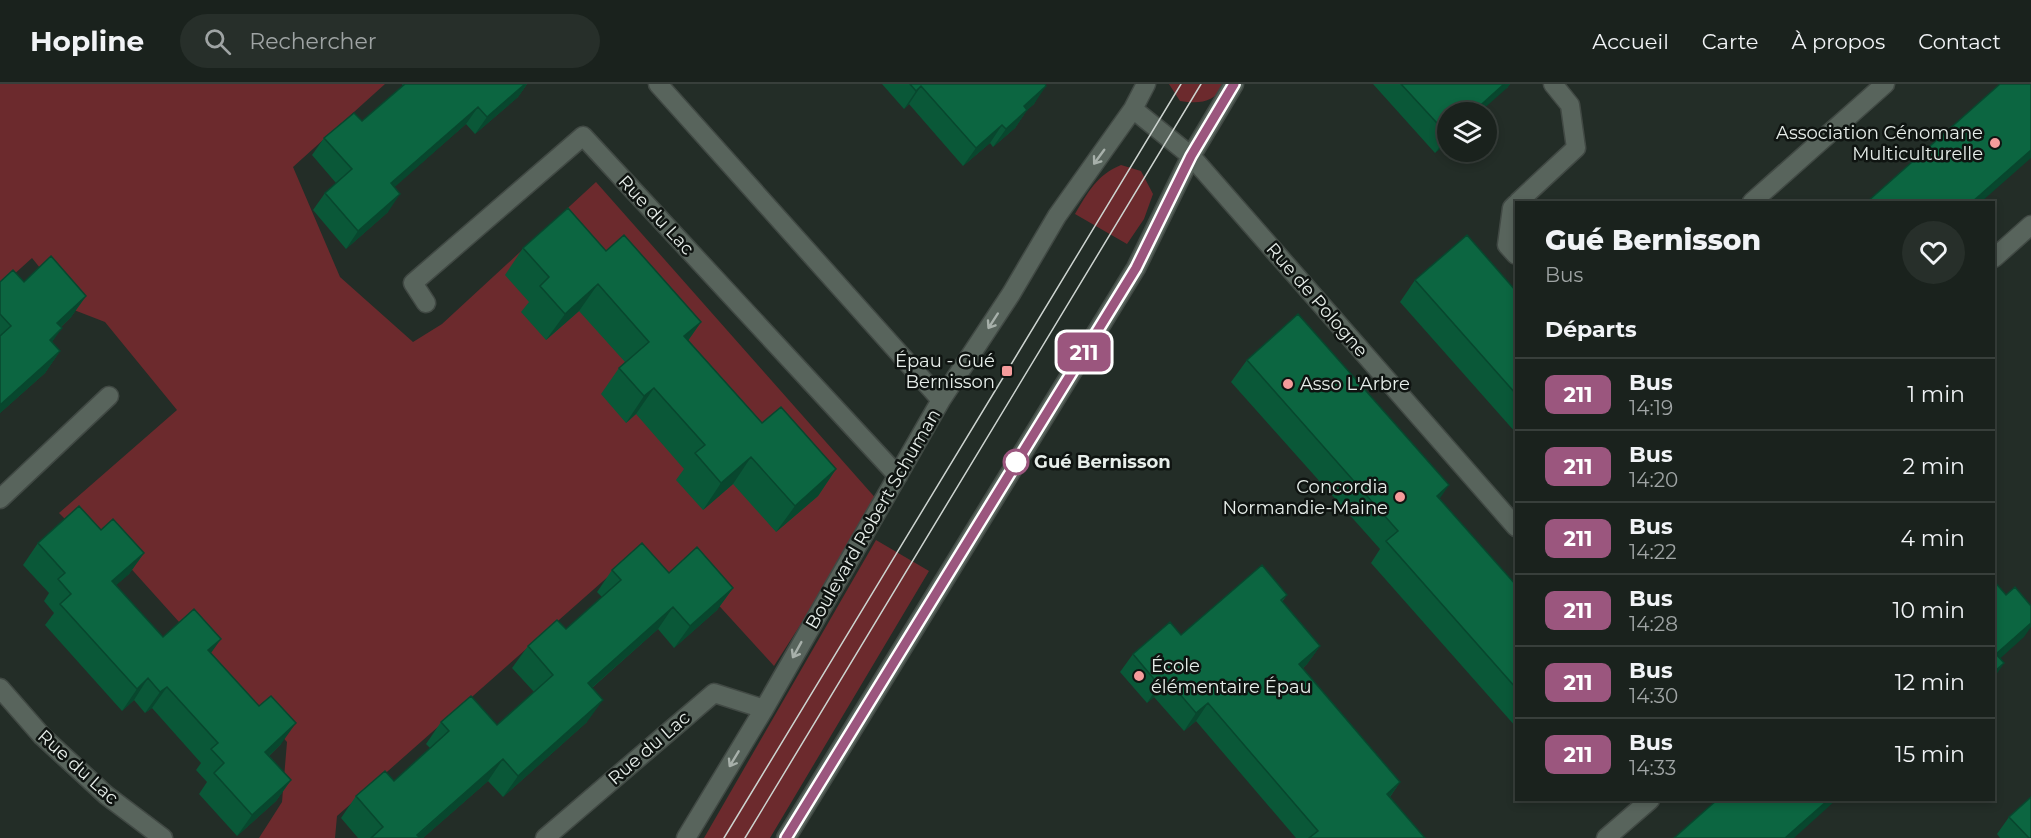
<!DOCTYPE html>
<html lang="fr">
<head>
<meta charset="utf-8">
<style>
  :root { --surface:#1a221d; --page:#272f2a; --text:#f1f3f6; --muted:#9fa4a4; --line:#383f3b }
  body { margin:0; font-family:Montserrat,sans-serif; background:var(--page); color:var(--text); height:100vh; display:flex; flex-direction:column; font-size:22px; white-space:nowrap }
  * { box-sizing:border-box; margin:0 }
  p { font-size:20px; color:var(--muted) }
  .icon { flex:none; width:33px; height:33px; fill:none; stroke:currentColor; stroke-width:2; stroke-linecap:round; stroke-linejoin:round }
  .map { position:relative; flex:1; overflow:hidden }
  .sheet { position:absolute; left:1515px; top:117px; width:480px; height:600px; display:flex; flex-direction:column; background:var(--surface); border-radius:0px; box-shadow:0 3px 9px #0003,0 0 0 2px var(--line) }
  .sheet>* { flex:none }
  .badge { padding:0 12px; border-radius:9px; font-size:21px; line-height:39px }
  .fabs { position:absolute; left:1437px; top:18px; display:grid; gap:12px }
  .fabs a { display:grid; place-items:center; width:60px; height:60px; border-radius:50%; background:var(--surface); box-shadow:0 3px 9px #0003,0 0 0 2px var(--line); font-size:30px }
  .map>.badge { position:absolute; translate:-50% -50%; box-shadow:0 0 0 3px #fff }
  h2 { padding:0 30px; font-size:22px; line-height:54px }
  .round { display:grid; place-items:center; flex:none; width:63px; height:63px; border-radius:32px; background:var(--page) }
  .overview { display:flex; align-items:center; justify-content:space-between; height:102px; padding:0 30px }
  h1 { font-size:28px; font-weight:800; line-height:45px }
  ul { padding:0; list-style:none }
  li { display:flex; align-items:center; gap:18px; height:72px; padding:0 30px; border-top:2px solid var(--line) }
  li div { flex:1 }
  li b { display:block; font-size:22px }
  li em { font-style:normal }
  li .badge { min-width:66px; font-weight:700; text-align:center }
  header { display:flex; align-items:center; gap:36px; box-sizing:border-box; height:84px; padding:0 30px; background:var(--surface); border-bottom:2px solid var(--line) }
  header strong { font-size:28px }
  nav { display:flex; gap:33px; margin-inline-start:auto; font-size:21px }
  .search { width:420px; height:54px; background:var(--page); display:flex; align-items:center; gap:15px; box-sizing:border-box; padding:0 21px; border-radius:33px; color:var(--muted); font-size:22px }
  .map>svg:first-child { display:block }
  .green { fill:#6c2a2d }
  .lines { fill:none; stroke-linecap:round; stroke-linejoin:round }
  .minor-casing { stroke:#414944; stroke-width:21 }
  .minor { stroke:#58645c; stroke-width:18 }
  .tram { stroke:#cdd4d0; stroke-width:1.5 }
  .wall { fill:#0a5838 }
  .shaded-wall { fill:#08472e }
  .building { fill:#0c6641; stroke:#08472e; stroke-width:1.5 }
  .oneway { stroke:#a7b0aa }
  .line-casing { stroke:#fff; stroke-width:14 }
  .line { stroke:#9b567e; stroke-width:9 }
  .poi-dot { fill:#f59b9b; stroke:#0f1411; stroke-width:2 }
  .stop-dot { fill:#fff; stroke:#9b567e; stroke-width:3 }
  .labels { text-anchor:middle; stroke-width:5; stroke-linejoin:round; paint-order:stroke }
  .poi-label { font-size:18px; fill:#e7eeea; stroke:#0f1411; text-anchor:end }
  .street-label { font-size:18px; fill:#e7eeea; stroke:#0f1411 }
  .stop-label { font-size:18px; font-weight:bold; fill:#e7eeea; stroke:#0f1411; text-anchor:start }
</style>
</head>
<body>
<header>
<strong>Hopline</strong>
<div class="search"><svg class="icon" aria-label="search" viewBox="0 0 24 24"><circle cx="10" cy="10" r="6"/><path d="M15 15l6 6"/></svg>Rechercher</div>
<nav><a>Accueil</a><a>Carte</a><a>À propos</a><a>Contact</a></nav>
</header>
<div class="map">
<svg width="2031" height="754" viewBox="0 0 2031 754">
  <rect width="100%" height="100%" fill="#232d27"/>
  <!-- green -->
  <path class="green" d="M0,0h385l-92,83 47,110 73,65 29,-18 154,-142 283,320 -105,164 -93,-102 -27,24 -26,-29 -291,257 -2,22h-76l23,-36 5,-60 -188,-209 -33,-13 -7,-7 118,-103 -72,-88 -31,-12 -42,-52 -32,29z
    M1169,0h56c-11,19 -26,20 -45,17z
    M1121,81l20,6 12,23 -9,25 -17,25 -52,-30c13,-22 22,-39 46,-49z
    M876,456l53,31 -159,267h-66z"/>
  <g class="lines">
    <!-- minor casing -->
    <g class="minor-casing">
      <path id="minor" d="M658,0l283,316
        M1133,25l58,47 325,371
        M1518,118l58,-54 -6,-43 -17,-21
        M1752,118l133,-118
        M1516,120l-4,4 -5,37 9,10
        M1994,174l37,-33
        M426,219l-13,-20 170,-147 315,340
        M0,415l109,-103
        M0,604l42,48 64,59 57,43
        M545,754l169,-145 50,16
        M686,754l78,-129 177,-309 70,-106 46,-78 76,-107 13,-25
        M786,754l350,-570 55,-112 43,-72
        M1606,754l44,-38"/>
    </g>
    <!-- minor -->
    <use href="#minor" class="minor"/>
    <!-- tram -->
    <path class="tram" d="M724,754l457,-754
      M745,754l456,-754"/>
  </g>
  <!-- wall -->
  <path class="wall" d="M402,0h125l-9,13 -43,37 -9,-10 -72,63 -6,25 -42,37 -33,-39 12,-17 11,-10 -24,-28 12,-17 38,-17 41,-35z
    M882,0h163l-11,20 -7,6 -12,18 -22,19 -3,-4 -27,23 -54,-62 -5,5z
    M1373,0h137l-3,4 -59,24v30l-13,11z
    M523,164l83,3 95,71 -13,18 74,83 74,46 -18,27 -42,36 -43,-48 -30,26 -27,-30 8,-11 -48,-55 -10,9 -25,-29 18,-26 6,-6 -46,-51 -33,29 -25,-28 8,-10 -24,-27z
    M1415,196l101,11v142l-116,-131z
    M0,198l86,14 -15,21 -10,10 -9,15 8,9 -15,22 -45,40z
    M1247,276l193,139 76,86v142l-145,-164 9,-14 -149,-167z
    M101,446l43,23 -15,21 -13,11 47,52 48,16 70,91 -12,12 22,24 -15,21 -39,35 -38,-42 8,-12 -11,-12 5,-7 -49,-55 -7,5 -11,-13 -12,11 -77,-86 9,-12 -10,-12 5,-8 -26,-28 15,-22z
    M612,486l57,3 64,15 -16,22 -43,38 -16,-19 -66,59 -5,34 -84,75 -15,-16 -65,57h-65l-17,-20 15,-22 38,-15 36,-33 -4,-4 15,-22 56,3 37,-33 -22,-24 16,-22 38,-17 36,-32 -5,-5z
    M1287,511l-5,7 38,44 -13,18 -4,4 97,114 -10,15 35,41h-129l-100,-117 -12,10 -30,-34 -7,6 -27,-31 13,-18z
    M2009,733l22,21h-31l-3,-4z"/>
  <!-- shaded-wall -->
  <path class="shaded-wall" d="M525,0h2l-9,13 -43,37 12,-17z
    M1504,0h6l-3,4 -27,24h-7z
    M921,2l-12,18 -5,5 12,-18z
    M1046,2l-12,18 -23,20 13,-18z
    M478,23l-12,17 -87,77 12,-18z
    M1027,26l-12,18 -22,19 13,-18z
    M1002,41l-12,18 -27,23 13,-18z
    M1448,52v6l-13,11z
    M2031,66v8l-50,44h-9z
    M400,110l-12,18 -42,37 12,-18z
    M598,200l-19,27 -33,29 19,-26z
    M86,212l-15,21 -29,27 15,-21z
    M701,238l-18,26 1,-12z
    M62,244l-15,21 3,-9z
    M60,267l-15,22 -45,40v-8z
    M654,304l-18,26 -10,9 18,-27z
    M751,373l-18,27 -30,26 18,-27z
    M836,385l-18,27 -42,36 19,-26z
    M1449,401l-15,22 3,-11z
    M144,469l-15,21 -32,28 15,-21z
    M733,504l-16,22 -43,38 16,-22z
    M673,523l-15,22 -86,76 16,-22z
    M2031,539v4l-7,10 -30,27 2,-10z
    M221,555l-15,21 2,-10z
    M1320,562l-13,18 -20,17 12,-17z
    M2004,579l-10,15v-6z
    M148,594l-14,22 -12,11 15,-22z
    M1167,595l-13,18 -7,6 12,-18z
    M167,603l-15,21 -7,5 15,-21z
    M603,616l-16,22 -84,75 15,-21z
    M1208,619l-12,18 -12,10 12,-18z
    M296,639l-15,21 -31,29 15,-21z
    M503,675l-15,22 -65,57h-8z
    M291,696l-15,21 -39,35 15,-21z
    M1400,698l-12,17 -1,-5z
    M1828,716h8l-42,38h-9z"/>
  <!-- building -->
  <path class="building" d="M405,0h120l-38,33 -9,-10 -87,76 9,11 -42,37 -33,-38 27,-24 -28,-31 30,-25 8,8z
    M910,0h135l1,2 -22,20 3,4 -21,19 -4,-4 -26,23 -55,-62 -5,5z
    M1401,0h103l-31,28h-25v23z
    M2000,0h31v66l-59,52h-105z
    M568,124l38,43 18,-16 77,87 -17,14 78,87 19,-16 55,62 -41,37 -44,-49 -30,26 -26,-30 10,-8 -51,-57 -10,8 -25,-28 30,-26 -51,-58 -33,30 -25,-28 9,-9 -26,-29z
    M1467,151l49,56v103l-101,-114z
    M51,172l35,40 -29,27 5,5 -12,12 10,11 -60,54v-69l11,-10 -11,-12v-32l13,-12 11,12z
    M1298,230l151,171 -12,11 79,89v103l-130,-147 12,-10 -151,-171z
    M79,422l22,24 12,-11 31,34 -32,28 51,56 31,-28 27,30 -13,11 51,56 12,-10 25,27 -31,29 26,28 -39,35 -38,-42 10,-10 -13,-14 7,-6 -51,-56 -7,5 -12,-14 -11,11 -77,-85 11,-10 -13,-15 7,-6 -27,-30z
    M642,459l27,30 28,-26 36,41 -43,38 -17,-19 -85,76 15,17 -85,76 -15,-17 -86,76 3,3h-49l12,-11 -27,-31 29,-25 9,10 55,-50 -8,-9 30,-26 26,29 56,-50 -25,-29 29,-26 9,9 55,-49 -9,-10z
    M1262,481l25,30 -6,5 39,46 -21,18 101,118 -13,12 38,44h-116l9,-7 -110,-128 -12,10 -29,-34 -8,6 -26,-31 37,-32 11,13z
    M1994,497l12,14 9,-8 16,19v17l-35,31 8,9 -10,9z
    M2031,713v41h-2l-20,-21z
    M1717,716h111l-43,38h-111z"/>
  <!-- one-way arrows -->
  <defs><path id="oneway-shaft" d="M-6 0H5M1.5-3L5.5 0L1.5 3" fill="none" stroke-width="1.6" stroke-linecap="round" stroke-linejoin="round" transform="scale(1.5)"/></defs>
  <g class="oneway">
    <use href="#oneway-shaft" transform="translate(1099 73) rotate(126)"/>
    <use href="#oneway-shaft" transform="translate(993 237) rotate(123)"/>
    <use href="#oneway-shaft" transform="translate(797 566) rotate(119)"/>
    <use href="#oneway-shaft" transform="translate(734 675) rotate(121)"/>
  </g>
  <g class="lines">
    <!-- line casing -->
    <g class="line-casing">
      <path id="line" d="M786,754l350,-570 55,-112 43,-72"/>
    </g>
    <!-- line -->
    <use href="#line" class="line"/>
  </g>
  <!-- markers -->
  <g class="poi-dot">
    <circle cx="1995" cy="59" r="6"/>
    <rect x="1001" y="281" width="12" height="12" rx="3"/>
    <circle cx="1288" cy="300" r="6"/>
    <circle cx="1400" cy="413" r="6"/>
    <circle cx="1139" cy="592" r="6"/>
  </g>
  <circle class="stop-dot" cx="1016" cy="378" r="12"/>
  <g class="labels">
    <!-- poi labels -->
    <g class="poi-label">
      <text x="1983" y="55">Association Cénomane<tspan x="1983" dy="21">Multiculturelle</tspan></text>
      <text x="995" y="283">Épau - Gué<tspan x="995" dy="21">Bernisson</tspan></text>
      <text x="1300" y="306" text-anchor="start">Asso L'Arbre</text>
      <text x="1388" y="409">Concordia<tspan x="1388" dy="21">Normandie-Maine</tspan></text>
      <text x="1151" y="588" text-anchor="start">École<tspan x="1151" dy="21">élémentaire Épau</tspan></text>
    </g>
    <!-- street labels -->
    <g class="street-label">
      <text transform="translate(656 131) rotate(47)" y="6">Rue du Lac</text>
      <text transform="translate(1317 216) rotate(49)" y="6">Rue de Pologne</text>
      <text transform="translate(873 435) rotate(-60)" y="6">Boulevard Robert Schuman</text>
      <text transform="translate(649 664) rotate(-41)" y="6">Rue du Lac</text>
      <text transform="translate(78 683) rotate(42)" y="6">Rue du Lac</text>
    </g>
    <!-- stop labels -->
    <g class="stop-label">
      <text x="1034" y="384">Gué Bernisson</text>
    </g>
  </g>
</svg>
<div class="fabs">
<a><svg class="icon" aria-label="layers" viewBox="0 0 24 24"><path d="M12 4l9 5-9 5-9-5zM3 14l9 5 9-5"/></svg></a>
</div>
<b class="badge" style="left:1084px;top:268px;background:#9b567e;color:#fff">211</b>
<section class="sheet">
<div class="overview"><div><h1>Gué Bernisson</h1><p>Bus</p></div><a class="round"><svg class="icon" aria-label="heart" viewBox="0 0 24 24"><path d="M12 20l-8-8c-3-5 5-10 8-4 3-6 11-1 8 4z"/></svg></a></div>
<h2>Départs</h2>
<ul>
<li><span class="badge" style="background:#9b567e;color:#fff">211</span><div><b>Bus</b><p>14:19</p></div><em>1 min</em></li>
<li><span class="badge" style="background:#9b567e;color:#fff">211</span><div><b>Bus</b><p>14:20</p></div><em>2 min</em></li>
<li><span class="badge" style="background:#9b567e;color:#fff">211</span><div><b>Bus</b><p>14:22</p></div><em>4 min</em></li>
<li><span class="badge" style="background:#9b567e;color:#fff">211</span><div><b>Bus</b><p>14:28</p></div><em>10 min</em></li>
<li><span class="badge" style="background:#9b567e;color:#fff">211</span><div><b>Bus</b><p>14:30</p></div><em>12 min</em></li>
<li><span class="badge" style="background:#9b567e;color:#fff">211</span><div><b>Bus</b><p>14:33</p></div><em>15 min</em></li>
</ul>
</section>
</div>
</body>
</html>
